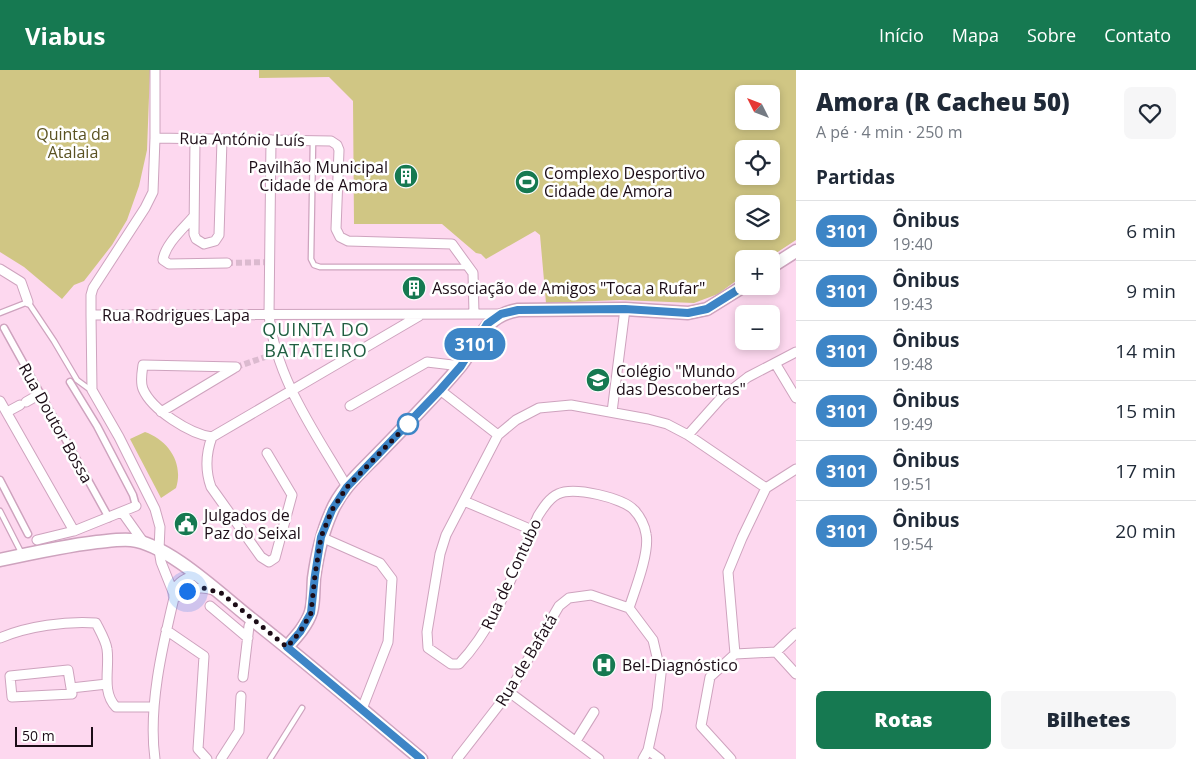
<!DOCTYPE html>
<html lang="pt">
<head>
<meta charset="utf-8">
<style>
  :root { --surface:#fff; --page:#f6f6f7; --text:#1f2937; --muted:#747a83; --line:#e0e1e3; --accent:#167951 }
  body { margin:0; font-family:"Open Sans",sans-serif; background:var(--page); color:var(--text); height:100vh; display:flex; flex-direction:column; font-size:19px; white-space:nowrap }
  * { box-sizing:border-box; margin:0 }
  p { font-size:16px; color:var(--muted) }
  .icon { flex:none; width:28px; height:28px; fill:none; stroke:currentColor; stroke-width:2; stroke-linecap:round; stroke-linejoin:round }
  .map { position:relative; flex:1; overflow:hidden }
  .sheet { display:flex; flex-direction:column; background:var(--surface); width:400px }
  .sheet>* { flex:none }
  .badge { padding:0 10px; border-radius:16px; font-size:18px; line-height:32px }
  .needle { width:32px; rotate:312deg }
  .controls { position:absolute; left:735px; top:15px; display:grid; gap:10px }
  .controls a { display:grid; place-items:center; width:45px; height:45px; border-radius:8px; background:var(--surface); box-shadow:0 2px 8px #0003; font-size:25px }
  .scale { position:absolute; left:15px; bottom:12px; width:78px; box-sizing:border-box; padding-left:5px; border:2px solid #1c0d17; border-top:0; font-size:14px; line-height:18px; white-space:nowrap; color:#1c0d17; -webkit-text-stroke:4px #fff; paint-order:stroke }
  .you { position:absolute; width:25px; height:25px; margin:-12px; border:4px solid #fff; border-radius:50%; background:#1a73e8; box-shadow:0 0 0 8px #1a73e833 }
  .map>.badge { position:absolute; translate:-50% -50%; box-shadow:0 0 0 2px #fff }
  h2 { padding:0 20px; font-size:19px; line-height:45px }
  .round { display:grid; place-items:center; flex:none; width:52px; height:52px; border-radius:8px; background:var(--page) }
  .summary { display:flex; align-items:center; justify-content:space-between; height:85px; padding:0 20px }
  h1 { font-size:24px; font-weight:800; line-height:38px }
  .button { display:flex; gap:10px; margin-top:auto; padding:10px 20px }
  .button a { flex:1; height:58px; border-radius:8px; background:var(--accent); color:#fff; font-size:20px; font-weight:800; line-height:58px; text-align:center }
  .button a+a { background:var(--page); color:var(--text) }
  ul { padding:0; list-style:none }
  li { display:flex; align-items:center; gap:15px; height:60px; padding:0 20px; border-top:1px solid var(--line) }
  li div { flex:1 }
  li b { display:block; font-size:19px }
  li em { font-style:normal }
  li .badge { min-width:55px; font-weight:700; text-align:center }
  header { display:flex; align-items:center; gap:30px; box-sizing:border-box; height:70px; padding:0 25px; background:var(--accent); color:#fff }
  header strong { font-size:24px }
  nav { display:flex; gap:28px; margin-inline-start:auto; font-size:18px }
  main { display:flex; flex:1; min-height:0 }
  .map>svg:first-child { display:block }
  .green { fill:#d0c684; fill-rule:evenodd }
  .lines { fill:none; stroke-linecap:round; stroke-linejoin:round }
  .pedestrian-tunnel { stroke:#dbbacf; stroke-width:6; stroke-dasharray:6 3; stroke-linecap:butt }
  .service-casing { stroke:#cea3be; stroke-width:7 }
  .pedestrian-casing { stroke:#cea3be; stroke-width:9 }
  .minor-casing { stroke:#cea3be; stroke-width:11 }
  .secondary-casing { stroke:#cea3be; stroke-width:15 }
  .service { stroke:#fff; stroke-width:4.5 }
  .pedestrian { stroke:#fff; stroke-width:6 }
  .minor { stroke:#fff; stroke-width:9 }
  .secondary { stroke:#fff; stroke-width:12 }
  .line-casing { stroke:#fff; stroke-width:11 }
  .line { stroke:#3d85c6; stroke-width:8 }
  .walk { stroke:#1c0d17; stroke-width:5; stroke-dasharray:0 9 }
  .stop-dot { fill:#fff; stroke:#3d85c6; stroke-width:2.5 }
  .labels { text-anchor:middle; stroke-width:5; stroke-linejoin:round; paint-order:stroke }
  .park-label { font-size:16px; fill:#5a5222; stroke:#fff }
  .street-label { font-size:16px; fill:#1c0d17; stroke:#fff }
  .poi-label { font-size:16px; fill:#1c0d17; stroke:#fff; text-anchor:start }
  .neighbourhood-label { font-size:18px; letter-spacing:1px; fill:#215f42; stroke:#fff }
</style>
</head>
<body>
<header>
<strong>Viabus</strong>
<nav><a>Início</a><a>Mapa</a><a>Sobre</a><a>Contato</a></nav>
</header>
<main>
<div class="map">
<svg width="796" height="689" viewBox="0 0 796 689">
  <rect width="100%" height="100%" fill="#fdd8ef"/>
  <!-- green -->
  <path class="green" d="M0,0h150l-3,80 -8,36 -12,34 -15,25 -28,36 -10,4 -12,14 -38,-32 -24,-15z
    M259,0h537v170l-29,19h-23v16l-26,19 -24,9 -74,-3 -74,3 -6,-68 -5,-4 -49,28 -5,-5 -5,-1 -34,-29h-88l-1,-123 -24,-24 -70,1zM744,24h27v27h-27zM744,79h27v27h-27zM744,134h27v27h-27z
    M145,362c23,8 39,31 31,56l-15,10 -31,-59z"/>
  <g class="lines">
    <!-- pedestrian-tunnel -->
    <path class="pedestrian-tunnel" d="M227,193l43,-1
      M236,297l41,-14"/>
    <!-- service casing -->
    <g class="service-casing">
      <path id="service" d="M313,71l-2,118 3,6 6,2h147
        M0,243l28,-11 26,39 23,39 15,11
        M0,441l22,43
        M270,689l32,-51"/>
    </g>
    <!-- pedestrian casing -->
    <g class="pedestrian-casing">
      <path id="pedestrian" d="M4,258l105,190
        M70,312l27,44 36,69 3,11
        M0,410l28,54"/>
    </g>
    <!-- minor casing -->
    <g class="minor-casing">
      <path id="minor" d="M155,0v68l-2,54 -8,16 -52,80 -2,7v20l1,75 27,47 36,72 5,18 -1,23 2,12 12,30
        M155,68l176,3 6,4 2,5 -3,79 4,8 8,4 104,3 21,29 1,41
        M195,69l-1,95 2,5 8,5 11,-3 4,-6 3,-95
        M271,70l-2,175c7,64 46,117 78,172
        M194,146c-10,12 -29,28 -31,44l6,4 58,-1
        M0,199l21,13 7,20
        M91,245l410,-1
        M775,293l21,35
        M440,320l58,45
        M0,331l74,130
        M26,332l14,-8
        M350,336l77,-44 34,4
        M7,342l13,-7
        M161,342l75,-45
        M612,342l13,-103
        M688,365l33,-37 27,-21 48,-25
        M212,367c-6,16 -7,33 -1,50l50,70 8,5 6,-4 17,-63 -25,-42
        M212,367l207,-121
        M212,367c-22,-3 -60,-27 -69,-48 -3,-7 -1,-17 0,-24l93,2
        M464,431l68,29
        M122,442l22,31
        M321,467l59,26 12,16 -4,63 -26,67
        M37,470l37,-9 62,-25
        M174,528c15,-6 21,-14 39,-8
        M210,536l38,32
        M629,538c6,-18 21,-56 17,-74 -1,-8 -6,-18 -12,-24 -11,-12 -60,-24 -76,-16 -9,4 -15,14 -20,22 -23,51 -40,107 -79,148h-8l-23,-16 -1,-16 13,-78 6,-19 52,-100 18,-15 23,-12 32,-3 77,14 19,5 21,11 78,53
        M166,560l38,26 -6,93 9,10
        M0,568c28,-12 66,-17 96,-15 4,8 10,18 11,26 3,19 -6,43 9,58h38
        M776,582l20,-19
        M735,584l-7,-82 14,-34 24,-50 30,-19
        M735,584l41,-2 20,22
        M68,600l4,24 -60,3 -2,-21z
        M243,607l6,-51 3,-6
        M71,618l36,-4
        M509,622l90,67
        M576,671l18,-29
        M648,680l12,9
        M155,689c-7,-51 7,-111 19,-161 -2,-14 10,-19 23,-24
        M221,689l18,-28 2,-35
        M457,689l52,-67 50,-86 10,-8 22,-3 38,13 24,32 8,34 -4,35 -9,41 -5,9
        M731,689l-30,-33 9,-49 25,-23"/>
    </g>
    <!-- secondary casing -->
    <g class="secondary-casing">
      <path id="secondary" d="M771,197l25,-16
        M0,490c32,-7 64,-14 97,-18 11,-1 23,-3 34,-2 38,4 93,58 123,81 57,45 112,92 167,138
        M287,577c9,-10 20,-22 24,-35 3,-10 2,-23 3,-34 3,-22 8,-45 17,-65 10,-25 32,-43 50,-62 25,-26 51,-52 75,-80 22,-24 25,-55 62,-61l107,-1 63,4 19,-4 37,-23"/>
    </g>
    <!-- service -->
    <use href="#service" class="service"/>
    <!-- pedestrian -->
    <use href="#pedestrian" class="pedestrian"/>
    <!-- minor -->
    <use href="#minor" class="minor"/>
    <!-- secondary -->
    <use href="#secondary" class="secondary"/>
  </g>
  <g class="lines">
    <!-- line casing -->
    <g class="line-casing">
      <path id="line" d="M421,689l-134,-112 13,-15 11,-19 4,-38 6,-38 11,-27 15,-23 93,-97 21,-24 26,-42 14,-10 17,-4 107,-1 63,4 19,-4 37,-23"/>
    </g>
    <!-- line -->
    <use href="#line" class="line"/>
    <!-- walk -->
    <path class="walk" d="M187,521l13,-4 21,6 66,54 13,-15 11,-19 4,-38 6,-38 11,-27 15,-23 61,-63"/>
  </g>
  <!-- icons -->
  <defs>
    <g id="building-disc" transform="scale(1.25)"><circle r="9.5" fill="#167951" stroke="#fff"/><path d="M-4-6H4V6H1V3H-1V6H-4ZM-2.5-4.3h1.7v1.8h-1.7ZM.8-4.3h1.7v1.8H.8ZM-2.5-1h1.7V.8h-1.7ZM.8-1h1.7V.8H.8Z" fill="#fff"/></g>
    <g id="stadium-disc" transform="scale(1.25)"><circle r="9.5" fill="#167951" stroke="#fff"/><path d="M0-5a6.5 5 0 1 0 0 10a6.5 5 0 1 0 0-10ZM-3.5-1.8h7v3.6h-7Z" fill="#fff"/></g>
    <g id="school-disc" transform="scale(1.25)"><circle r="9.5" fill="#167951" stroke="#fff"/><path d="M0-5L7-2L0 1L-7-2ZM-4 1L0 2.5L4 1V4Q0 6-4 4Z" fill="#fff"/></g>
    <g id="civic-disc" transform="scale(1.25)"><circle r="9.5" fill="#167951" stroke="#fff"/><path d="M-.6-6.5H3V-4.5H.6V-3L4-1V1h2V6H-6V1h2V-1L-.6-3ZM-1.2 2.5V6h2.4V2.5Z" fill="#fff"/></g>
    <g id="hospital-disc" transform="scale(1.25)"><circle r="9.5" fill="#167951" stroke="#fff"/><path d="M-5-5h3v3.5h4V-5h3V5h-3V1.5h-4V5h-3Z" fill="#fff"/></g>
  </defs>
  <g fill-rule="evenodd">
    <use href="#building-disc" x="406" y="106"/>
    <use href="#stadium-disc" x="527" y="112"/>
    <use href="#building-disc" x="414" y="218"/>
    <use href="#school-disc" x="598" y="310"/>
    <use href="#civic-disc" x="186" y="454"/>
    <use href="#hospital-disc" x="604" y="595"/>
  </g>
  <!-- markers -->
  <circle class="stop-dot" cx="408" cy="354" r="10"/>
  <g class="labels">
    <!-- park labels -->
    <g class="park-label">
      <text x="73" y="70">Quinta da<tspan x="73" dy="18">Atalaia</tspan></text>
    </g>
    <!-- street labels -->
    <g class="street-label">
      <text transform="translate(242 69) rotate(1)" y="6">Rua António Luís</text>
      <text x="176" y="251">Rua Rodrigues Lapa</text>
      <text transform="translate(56 353) rotate(61)" y="6">Rua Doutor Bossa</text>
      <text transform="translate(511 504) rotate(-65)" y="6">Rua de Contubo</text>
      <text transform="translate(526 590) rotate(-59)" y="6">Rua de Bafatá</text>
    </g>
    <!-- poi labels -->
    <g class="poi-label">
      <text x="388" y="103" text-anchor="end">Pavilhão Municipal<tspan x="388" dy="18">Cidade de Amora</tspan></text>
      <text x="544" y="109">Complexo Desportivo<tspan x="544" dy="18">Cidade de Amora</tspan></text>
      <text x="432" y="224">Associação de Amigos "Toca a Rufar"</text>
      <text x="616" y="307">Colégio "Mundo<tspan x="616" dy="18">das Descobertas"</tspan></text>
      <text x="204" y="451">Julgados de<tspan x="204" dy="18">Paz do Seixal</tspan></text>
      <text x="622" y="601">Bel-Diagnóstico</text>
    </g>
    <!-- neighbourhood labels -->
    <g class="neighbourhood-label">
      <text x="316" y="266">QUINTA DO<tspan x="316" dy="21">BATATEIRO</tspan></text>
    </g>
  </g>
</svg>
<div class="controls">
<a><svg class="needle" viewBox="-14 -14 28 28"><path d="M0-13l5 13h-10z" fill="#e53935"/><path d="M0 13l5-13h-10z" fill="#747a83"/></svg></a>
<a><svg class="icon" aria-label="locate" viewBox="0 0 24 24"><circle cx="12" cy="12" r="6"/><path d="M12 2v4M12 18v4M2 12h4M18 12h4"/></svg></a>
<a><svg class="icon" aria-label="layers" viewBox="0 0 24 24"><path d="M12 4l9 5-9 5-9-5zM3 14l9 5 9-5"/></svg></a>
<a>+</a>
<a>−</a>
</div>
<div class="scale">50 m</div>
<div class="you" style="left:187px;top:521px"></div>
<b class="badge" style="left:475px;top:274px;background:#3d85c6;color:#fff">3101</b>
</div>
<section class="sheet">
<div class="summary"><div><h1>Amora (R Cacheu 50)</h1><p>A pé · 4 min · 250 m</p></div><a class="round"><svg class="icon" aria-label="heart" viewBox="0 0 24 24"><path d="M12 20l-8-8c-3-5 5-10 8-4 3-6 11-1 8 4z"/></svg></a></div>
<h2>Partidas</h2>
<ul>
<li><span class="badge" style="background:#3d85c6;color:#fff">3101</span><div><b>Ônibus</b><p>19:40</p></div><em>6 min</em></li>
<li><span class="badge" style="background:#3d85c6;color:#fff">3101</span><div><b>Ônibus</b><p>19:43</p></div><em>9 min</em></li>
<li><span class="badge" style="background:#3d85c6;color:#fff">3101</span><div><b>Ônibus</b><p>19:48</p></div><em>14 min</em></li>
<li><span class="badge" style="background:#3d85c6;color:#fff">3101</span><div><b>Ônibus</b><p>19:49</p></div><em>15 min</em></li>
<li><span class="badge" style="background:#3d85c6;color:#fff">3101</span><div><b>Ônibus</b><p>19:51</p></div><em>17 min</em></li>
<li><span class="badge" style="background:#3d85c6;color:#fff">3101</span><div><b>Ônibus</b><p>19:54</p></div><em>20 min</em></li>
</ul>
<div class="button"><a>Rotas</a><a>Bilhetes</a></div>
</section>
</main>
</body>
</html>
